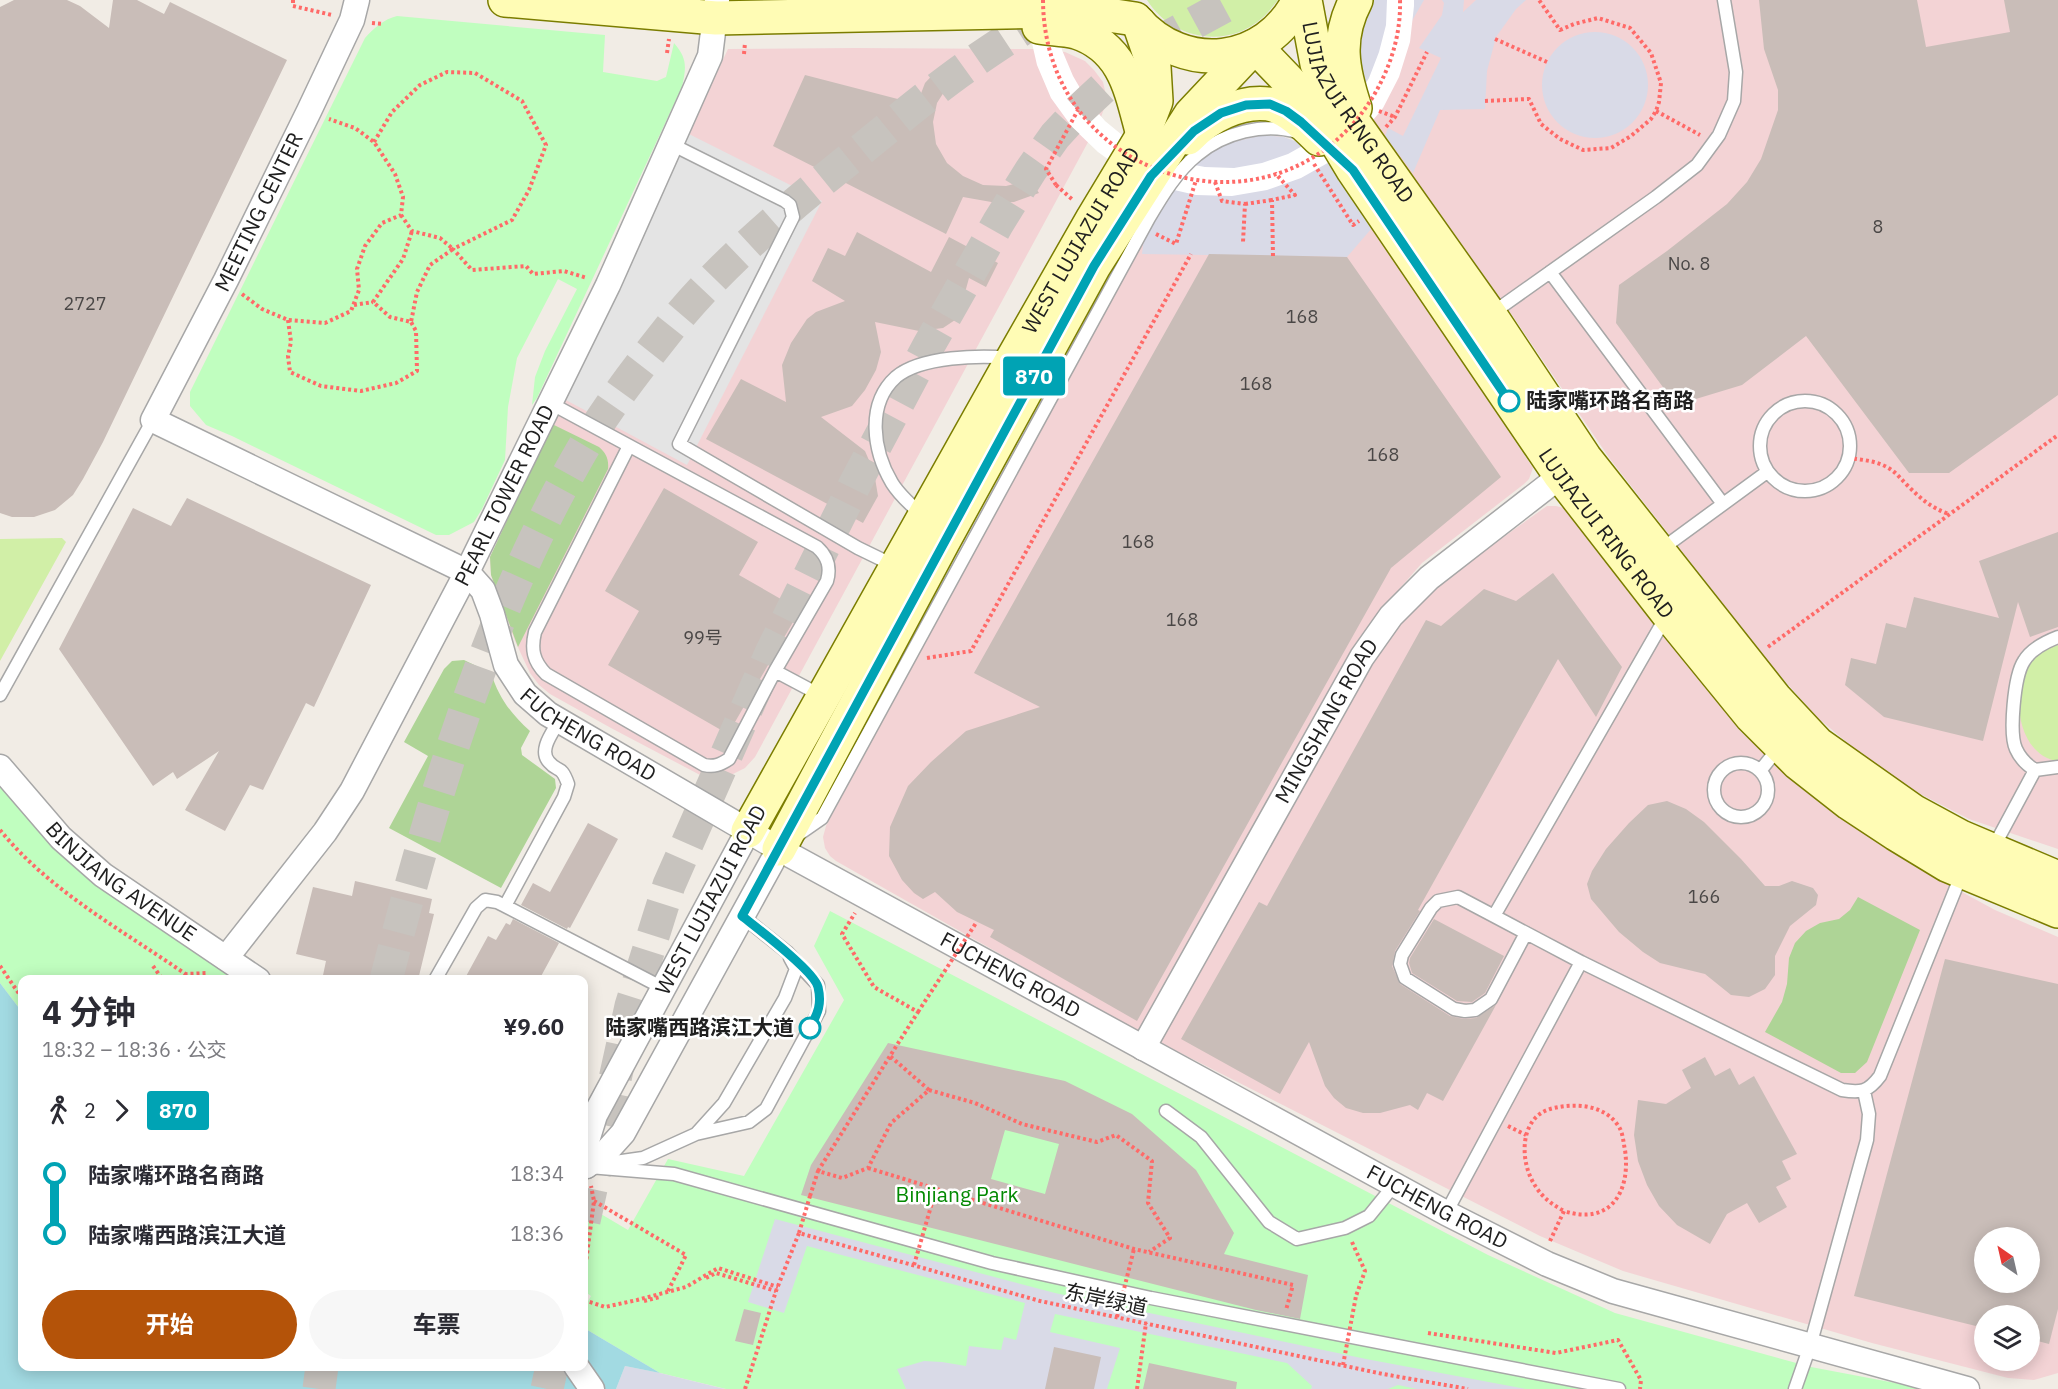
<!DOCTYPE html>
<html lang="zh">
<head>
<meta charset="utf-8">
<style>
  :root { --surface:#fff; --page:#f7f7f7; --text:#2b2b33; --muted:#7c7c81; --accent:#b45309 }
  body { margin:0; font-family:"IBM Plex Sans","Noto Sans SC",sans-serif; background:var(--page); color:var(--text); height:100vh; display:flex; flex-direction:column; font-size:22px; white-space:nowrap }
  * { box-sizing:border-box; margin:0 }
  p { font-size:20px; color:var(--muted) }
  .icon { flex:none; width:33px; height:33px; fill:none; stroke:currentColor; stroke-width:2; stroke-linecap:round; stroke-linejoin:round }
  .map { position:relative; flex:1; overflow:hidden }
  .panel { position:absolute; left:18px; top:975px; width:570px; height:396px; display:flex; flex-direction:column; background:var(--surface); border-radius:12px; box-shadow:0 3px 15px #0003 }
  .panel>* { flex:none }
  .badge { padding:0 12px; border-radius:4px; font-size:21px; line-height:39px }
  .needle { width:39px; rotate:326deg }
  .controls { position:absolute; left:1974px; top:1227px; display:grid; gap:12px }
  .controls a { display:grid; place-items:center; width:66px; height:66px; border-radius:50%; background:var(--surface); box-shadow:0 3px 15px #0003; font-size:30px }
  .map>.badge { position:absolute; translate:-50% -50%; box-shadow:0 0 0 3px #fff }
  .legs { display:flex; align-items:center; gap:9px; height:66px; padding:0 24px; font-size:20px }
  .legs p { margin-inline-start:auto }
  .headline { display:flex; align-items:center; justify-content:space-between; height:102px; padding:0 24px }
  h1 { font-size:33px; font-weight:700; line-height:45px }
  .cta { display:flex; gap:12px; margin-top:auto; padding:12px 24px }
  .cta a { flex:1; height:69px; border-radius:36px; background:var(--accent); color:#fff; font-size:24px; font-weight:700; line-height:69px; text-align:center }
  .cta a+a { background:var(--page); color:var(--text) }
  ul { padding:0 24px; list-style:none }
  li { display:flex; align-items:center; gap:21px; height:60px; font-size:22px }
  li i { display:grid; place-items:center; width:9px; height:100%; margin:0 8px; background:currentColor }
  li i::after { content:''; width:15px; height:15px; margin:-8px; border:4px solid; border-radius:50%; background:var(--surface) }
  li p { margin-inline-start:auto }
  li:first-child i { background:linear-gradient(#0000 50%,currentColor 0) }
  li:last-child i { background:linear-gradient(currentColor 50%,#0000 0) }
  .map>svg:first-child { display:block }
  .commercial { fill:#f3d3d5; fill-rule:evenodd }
  .grass { fill:#d1efa7 }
  .forest { fill:#aed496 }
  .park { fill:#c0febf }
  .parking { fill:#e4e4e4 }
  .plaza { fill:#d9dae7 }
  .water { fill:#a2dae2 }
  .pier { fill:#fff }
  .building { fill:#c9bdb8; fill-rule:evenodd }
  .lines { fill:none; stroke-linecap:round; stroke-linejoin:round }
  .highway-tunnel { stroke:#c7c3be; stroke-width:33; stroke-dasharray:33 16; stroke-linecap:butt }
  .lane-casing { stroke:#a7a7a7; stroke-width:15 }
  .street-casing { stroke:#a7a7a7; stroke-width:27 }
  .secondary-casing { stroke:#7b7d00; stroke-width:36 }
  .path { stroke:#ff6a68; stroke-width:4; stroke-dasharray:3 3; stroke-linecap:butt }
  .lane { stroke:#fff; stroke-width:12 }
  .street { stroke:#fff; stroke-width:24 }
  .secondary { stroke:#fffcb5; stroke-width:33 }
  .path-bridge { stroke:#ff6a68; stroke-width:4; stroke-dasharray:3 3; stroke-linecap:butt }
  .line-1-casing { stroke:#fff; stroke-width:14 }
  .line-1 { stroke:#00a3b4; stroke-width:9 }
  .stop-1-dot { fill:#fff; stroke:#00a3b4; stroke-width:3 }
  .labels { text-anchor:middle; stroke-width:5; stroke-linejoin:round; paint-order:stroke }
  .number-label { font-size:18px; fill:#4a4746 }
  .street-label { font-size:21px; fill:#202020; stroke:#fff }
  .stop-label { font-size:21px; font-weight:bold; fill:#202020; stroke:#fff; text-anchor:start }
  .park-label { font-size:21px; fill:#038902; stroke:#fff }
</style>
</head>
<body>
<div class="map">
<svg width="2058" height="1389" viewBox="0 0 2058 1389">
  <rect width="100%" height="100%" fill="#f1ece5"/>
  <!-- commercial -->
  <path class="commercial" d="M1364,0h694v849l-89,-30 -70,-36 -35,-26 -47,-40 -43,-48 -164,-210 -98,-144 -149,-209z
    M855,48l182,1 28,3 20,9 9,9 9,12 4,18 -7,20 -345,637 -10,11 -14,7 -14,3 -15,-2 -91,-48 -61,-34 -11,-9 -9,-12 -15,-32 -24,-66 -1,-18 238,-508z
    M1263,135l21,2 47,29 202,302 -4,11 -5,5 -102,79 -41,47 -69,116 -174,306 -302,-171 -6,-5 -5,-8 -2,-11 3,-11 318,-589 29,-46 48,-46z
    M1547,506h9l8,2 6,6 171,218 83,74 112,72 59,32 63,27v436l-24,7 -26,-2 -136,-35 -249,-72 -83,-35 -381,-194 212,-380 28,-41 37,-36zM1984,1238h46v44h-46zM1984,1316h46v44h-46z"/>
  <!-- grass -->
  <path class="grass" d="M1147,0h131c-5,6 -10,13 -16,18 -35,32 -91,21 -115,-18z
    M62,538l4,4 -66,119v-122z
    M2058,645v115l-1,1c-40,-6 -48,-72 -27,-99 7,-9 18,-13 28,-17z"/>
  <!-- forest -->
  <path class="forest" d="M552,424l47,23c7,6 10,12 9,22l-90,178 -27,-72 -1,-18z
    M464,660l27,13c8,25 20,41 39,58l-9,17 1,7 33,24 1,9 -55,100 -112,-60 39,-72 -24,-14 40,-73 8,-8z
    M1858,897l62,33 -53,132 -12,11h-14l-76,-41 17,-30 5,-18 2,-26 6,-15 11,-12 14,-8 19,-4 11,-9z"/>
  <!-- park -->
  <path class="park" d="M397,16l208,19 -2,37 54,9 9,-4 8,-34c14,16 12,25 8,44l-145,311 -5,7 3,-28 10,-26 32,-62 -19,-10 -41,79 -9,49 -3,53 -23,49 -8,13 -25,13h-13l-204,-99 -26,-11 -16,-19v-14l175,-354c9,-10 19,-19 32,-22z
    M0,786l49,55 184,138 -211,1v32l-22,-29z
    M830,911l658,344 127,58 196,54 116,22h-1201l-66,-16 -76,-45v-20l7,-12 -7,-5v-87l44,26 40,-71 76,17 100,-176 -30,-54z"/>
  <!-- parking -->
  <path class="parking" d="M689,134l133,67 -135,264 -123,-66z"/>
  <!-- plaza -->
  <path class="plaza" d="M1364,0h60l-61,106 -13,-31z
    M1442,0h22l-1,12 13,-12h50l-10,9 -20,28 -9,34 -2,38 -45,1 -27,63 -28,-37 3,-8 15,8 38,-78 -22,-10 23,-33 2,-12z
    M1542 85a53 53 0 1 1 106 0a53 53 0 1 1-106 0Z
    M1263,135l21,2 24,9 23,19 41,63 -25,29 -205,-3 2,-17 29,-46 21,-27 27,-19z
    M775,1219l280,74 311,66 160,30h-109l-19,-4 -10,4h-77l1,-3 -25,-23 -232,-49 -5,18 70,16 -13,41h-201l-9,-20 27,-8 18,1 24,4 3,-20 32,4 3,-13 12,3 9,-37 -218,-57 -23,67 -36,-11z
    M625,1366l35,7 65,16h-109z"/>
  <!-- water -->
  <path class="water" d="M0,983l22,29v354h562v-38l76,45 -35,-7 -9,23h-616z"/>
  <!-- pier -->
  <path class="pier" d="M1387,0h27v6l-4,36 -11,35 -16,31 -23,28 -27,24 -32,18 -34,12 -35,6 -36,-1 -35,-8 -34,-14 -29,-21 -26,-25 -21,-29 -14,-33 -8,-35 28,-8 5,28 11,26 14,24 18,21 22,18 51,23 27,5 29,1 28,-5 26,-9 25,-14 41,-38 15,-24 10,-26 7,-27z"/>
  <!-- building -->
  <path class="building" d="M14,0h53l13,6 29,22 4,-28h24l27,14 6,-12 117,58 -184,382 -20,37 -10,16 -18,15 -21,7h-22l-12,-4v-506z
    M1759,0h158l9,47 84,-15 -6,-32h54v395l-109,78h-40l-103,-137 -64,49 -66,20 -60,-82 3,-38 48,-34 60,-47 20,-22 14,-23 17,-49v-20l-14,-41z
    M939,68l10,16 -12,19 -4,19 3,22 11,19 16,13 20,9 23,1 24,-6 9,13 -25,9 -17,1 -34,-6 -17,37 -173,-88 32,-71 112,29 8,-21z
    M857,232l74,40 18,-35 49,26 -12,24 -17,-9 -11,40 -15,10 -24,3 -44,-9 6,30 -5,18 -11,20 -13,16 -31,11 44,34 9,21 4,24 -15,27 -157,-84 35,-60 45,23 -4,-37 9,-22 16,-24 9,-7 29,-11 -33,-20 16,-33 17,8z
    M1209,254l138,3 154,220 -110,91 -254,453 -147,-84 4,-7 -37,-18 -22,-20 -12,7 -9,-6 -12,-13 -13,-24 1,-29 18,-41 23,-24 35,-31 74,-24 -66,-34z
    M664,488l94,54 -19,33 61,35 -72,124 -120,-69 31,-54 -34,-20z
    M187,498l184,87 -57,122 -8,-4 -43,87 -13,-5 -25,46 -40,-21 34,-59 -42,28 -4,-7 -20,14 -94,-137 74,-141 38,18z
    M2058,532v95l-28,10 -12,-35 -35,139 -99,-24 -39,-32 6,-27 25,6 10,-41 20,5 8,-31 85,21 -20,-57z
    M1553,573l69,94 -26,50 -38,-58 -140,251 2,1 -25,40 -3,15 8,18 50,32 14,3 12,-1 20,-13 -53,96 -16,-8 -9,17 -8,-5 -30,8h-17l-17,-5 -12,-10 -9,-12 -16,-44 -29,52 -99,-55 78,-137 8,4 159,-286 15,6 43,-37 32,12z
    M1667,801l19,8 18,13 37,37 24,27h14l13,-5 21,7 5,7 -2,10 -26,21 -15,30v19l-10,14 -16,8 -18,-2 -26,-21 -45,-11 -17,-11 -24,-20 -28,-33 -4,-15 5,-13 14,-22 23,-26 19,-18z
    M588,823l30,16 -48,89 -2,-1 -1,2 -46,-24 12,-22 17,9z
    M355,881l77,18 -3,14 5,1 -16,66h-96l4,-19 -30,-7 17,-67 39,9z
    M513,919l46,24 -20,37h-75l24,-44 8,4 10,-17 4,2z
    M1434,919l70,37 -19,37 -13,9 -15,-1 -45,-28 -3,-10 1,-5z
    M1945,959l113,25v325l-9,35 -19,-5v-23h-46v12l-130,-32zM1984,1238h46v44h-46z
    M888,1043l177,38 67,33 64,56 38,63 -10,21 84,21 -8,44 -44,-9 -455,-115 10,-30zM1005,1130l54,14 -14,50 -54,-15z
    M1705,1057l10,19 15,-8 9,17 15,-9 43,78 -15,7 9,18 -15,8 11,20 -28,16 -12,-20 -20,11 -17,30 -33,-19 -18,-19 -12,-21 -9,-24 -4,-26 4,-35 28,4 25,-16 -9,-18z
    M744,1309l17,4 -8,32 -18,-4z
    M1054,1347l47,10 -7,32h-49z
    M1149,1363l88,19 -1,7h-93z"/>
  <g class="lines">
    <!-- highway-tunnel -->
    <path class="highway-tunnel" d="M386,980c47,-183 101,-366 196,-530 26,-44 58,-85 90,-125 51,-63 116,-117 180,-168 35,-28 69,-57 106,-84 33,-24 68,-46 102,-68
      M584,1221l47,-215 38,-121 103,-234 83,-167 74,-139 69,-122 33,-53 24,-34 23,-25 54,-50 34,-23 70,-38
      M319,1389l3,-23
      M547,1389l5,-23"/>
    <!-- lane casing -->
    <g class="lane-casing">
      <path id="lane" d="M671,144l114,57 5,4 3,12 -114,227 179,104 37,18
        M1550,272l173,232
        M1491,314l165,-117 41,-32 22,-30 15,-34 2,-29 -12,-72
        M1760 446a45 45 0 1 1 90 0a45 45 0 1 1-90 0Z
        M550,403l267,144c11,10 14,20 10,34l-52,90 47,25
        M629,446l-94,186c-4,17 -2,29 11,42l158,91c10,2 16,0 25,-6l46,-88
        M923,516c-11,-10 -23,-20 -31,-33 -19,-32 -26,-79 4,-106 25,-21 84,-22 116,-19
        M1659,551l108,-79
        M1667,615l-173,301 87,46 261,128c19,3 26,2 38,-14l82,-203
        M2058,637c-13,5 -27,12 -34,24 -10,15 -15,73 -8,88 4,9 11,16 19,21l23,-3
        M0,695l153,-275
        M559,721c-6,11 -21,29 -10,41 9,11 12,2 19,22l-4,13 -59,109 158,82
        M1714 790a27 27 0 1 1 54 0a27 27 0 1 1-54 0Z
        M1760,771l20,-25
        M799,834l23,-16 327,-600c13,-22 28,-47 48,-63 26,-22 67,-33 100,-23
        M1992,850l43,-80
        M1494,916l-36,-19 -20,4 -7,7 -29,47 -2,9 5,14 49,31 11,2 10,-1 16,-11 35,-66
        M435,980l41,-72 9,-8 12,2 8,4
        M1166,1111l35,26 68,85 28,17 48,-11 24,-12 26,-32
        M696,1134l28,-31 61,-105 11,-29 -6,-11
        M608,1163l35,-5 53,-24 53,-12 17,-13 53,-98 -1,-26 -31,-33 -45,-36
        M589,1167l85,7 318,89 159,35 468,91
        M1446,1213l135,-251
        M1795,1389l15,-43 57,-206 2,-26 -5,-23"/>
    </g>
    <!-- street casing -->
    <g class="street-casing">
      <g id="street">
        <path id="s1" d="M357,0l-5,20 -43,91 -83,169 -73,140 314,152 16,18 9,24 14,51 19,29 23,20 231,135 667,364 101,51 66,27 354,98"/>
        <path id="s2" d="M0,767l61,71 42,37 155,105"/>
        <path id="s3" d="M226,958l99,-126 27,-41 115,-219 141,-287 102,-229 7,-56"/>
        <path id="s4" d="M1143,1048l219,-391 29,-41 38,-38 143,-111"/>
        <path d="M586,1166l1,-25 8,-26 153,-284"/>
        <path d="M586,1166l19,-13 18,-20 156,-284"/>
        <path d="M576,1366l16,23"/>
      </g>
    </g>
    <!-- secondary casing -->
    <g class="secondary-casing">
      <g id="secondary">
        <path d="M505,0l211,18 341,-7 37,2 41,6"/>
        <path id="s5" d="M1305,0l12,64 15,28 158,223 95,143 190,240 43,46 95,67 48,26 97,41"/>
        <path d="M1136,20c48,55 130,46 163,-20"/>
        <path d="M1039,27c12,2 25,2 37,5 49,16 55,59 67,103"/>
        <path id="s6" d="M1255,46l48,50 20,24 30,50 207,305 108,139 83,102 47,47 51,40 47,31 51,31 111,46"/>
        <path d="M1355,108c-13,-39 -19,-70 1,-108"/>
        <path d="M1188,138c19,-21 52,-38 81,-34 19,4 37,22 50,35"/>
        <path id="s7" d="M748,831l265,-473 80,-140 50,-83 13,-34 -2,-34 -15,-44"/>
        <path d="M779,849l164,-307 151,-276 97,-152 64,-68"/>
      </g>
    </g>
    <!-- path -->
    <path class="path" d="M293,0v6l39,9
      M372,23l11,1
      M1495,39l52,23
      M667,53l2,-14
      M744,54l1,-11
      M1485,101l44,-2 12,25 19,15 23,11 28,-2 20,-12 20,-17 5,-8 3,-9 2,-19 -10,-30 -21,-25 -32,-10 -24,6 -14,6 -21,-30
      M1379,111l16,6
      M1656,111l44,24
      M1386,127l9,-10 32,-65
      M374,142l18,-30 28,-27 27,-13 28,1 47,28 24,44 -17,45 -17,30 -59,29 19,21 54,-4 7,8 31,-3 23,7
      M1314,164l39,61 6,-4
      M1215,182l7,19 23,3 -2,38
      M1056,185l17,15
      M1245,204l27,-4
      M401,215l11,16 28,7 13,11 -23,16 -13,27 -6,30 -21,-5 -17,-15 30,-43 9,-28
      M1156,234l20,10 20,-64
      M1273,256l-1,-56 23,-5 -20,-22
      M242,294l20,15 26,11 37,3 26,-12 8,-21 -2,-21 8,-23 17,-23 19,-8 2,-18 -8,-23 -21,-32 -19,-14 -26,-9
      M354,305l19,-3
      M288,320l3,22 -3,14 2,16 31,14 40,5 35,-8 21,-12 -1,-40 -5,-9
      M1848,458c16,2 32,3 45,13 5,4 9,9 14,14 13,13 24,23 42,29
      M1768,647l290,-212
      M927,658l44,-7 220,-397
      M0,830c52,64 128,103 194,150
      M0,966l22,32
      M153,966l10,14
      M181,980l6,-6 21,-1
      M929,1090l46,13 47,21 75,18 19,-7 36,26 -4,42 22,35 -21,14
      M1508,1126l18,9
      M868,1168l266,81 159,36 -7,25
      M818,1171l72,-115
      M810,1196l8,-25 24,7 26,-10 23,-45 38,-33 -39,-34 28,-44 -44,-25 -32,-53 13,-21
      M594,1201l92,54 -18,36
      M1550,1241l14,-30c46,15 67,-19 61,-61 -2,-9 -2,-19 -8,-26 -14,-19 -41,-21 -63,-16 -36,7 -35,55 -18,79 7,11 17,18 28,24
      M1352,1242l13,29 -9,25
      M584,1277l10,-76 -3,-15
      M706,1278l10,-5 60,18
      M584,1300l21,7 32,-7 49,-13 32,-19 60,19
      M644,1301l16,-4
      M1428,1333l128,20 62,-13 23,40 -1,9
      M745,1389l31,-98 23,-58 241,68 343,73 85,15
      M1137,1389l9,-66"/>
    <!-- lane -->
    <use href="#lane" class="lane"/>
    <!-- street -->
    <use href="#street" class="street"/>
    <!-- secondary -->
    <use href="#secondary" class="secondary"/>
    <!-- path-bridge -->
    <path class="path-bridge" d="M1043,0c1,184 237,251 331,95 17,-29 27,-61 26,-95
      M1056,185l-10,-16 32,-59
      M918,1012l58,-89
      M799,1233l11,-37
      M914,1265l22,-76
      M1117,1317l17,-68
      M1343,1365l13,-69"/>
  </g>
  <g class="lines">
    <!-- line-1 casing -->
    <g class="line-1-casing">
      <path id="line-1" d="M810,1028c8,-15 12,-24 8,-41 -4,-16 -61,-59 -76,-71l352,-650 57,-90 43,-45 27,-18 25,-8 24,-1 16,7 15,11 52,48 156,231"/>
    </g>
    <!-- line-1 -->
    <use href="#line-1" class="line-1"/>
  </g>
  <!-- markers -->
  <g class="stop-1-dot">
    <circle cx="1509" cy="401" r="10"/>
    <circle cx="810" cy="1028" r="10"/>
  </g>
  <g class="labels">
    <!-- number labels -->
    <g class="number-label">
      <text x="1878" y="233">8</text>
      <text x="1689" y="270">No. 8</text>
      <text x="85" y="310">2727</text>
      <text x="1302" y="323">168</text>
      <text x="1256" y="390">168</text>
      <text x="1383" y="461">168</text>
      <text x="1138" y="548">168</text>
      <text x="1182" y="626">168</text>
      <text x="703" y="644">99号</text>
      <text x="1704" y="903">166</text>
    </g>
    <!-- street labels -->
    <g class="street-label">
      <text dy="7" stroke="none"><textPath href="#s5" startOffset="126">LUJIAZUI RING ROAD</textPath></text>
      <text transform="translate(259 212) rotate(-64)" y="7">MEETING CENTER</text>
      <text dy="7" stroke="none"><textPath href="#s7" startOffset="678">WEST LUJIAZUI ROAD</textPath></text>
      <text dy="7" stroke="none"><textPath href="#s3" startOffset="542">PEARL TOWER ROAD</textPath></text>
      <text dy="7" stroke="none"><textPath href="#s6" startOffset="602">LUJIAZUI RING ROAD</textPath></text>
      <text dy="7" stroke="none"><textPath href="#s4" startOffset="375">MINGSHANG ROAD</textPath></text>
      <text dy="7" stroke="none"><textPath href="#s1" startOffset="1029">FUCHENG ROAD</textPath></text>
      <text dy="7" stroke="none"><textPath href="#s2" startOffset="168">BINJIANG AVENUE</textPath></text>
      <text transform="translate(711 900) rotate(-62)" y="7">WEST LUJIAZUI ROAD</text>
      <text dy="7" stroke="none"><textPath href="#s1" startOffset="1515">FUCHENG ROAD</textPath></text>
      <text dy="7" stroke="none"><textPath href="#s1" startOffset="2001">FUCHENG ROAD</textPath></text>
      <text transform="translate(1106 1300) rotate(12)" y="7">东岸绿道</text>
    </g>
    <!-- stop labels -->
    <g class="stop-label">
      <text x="1526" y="408">陆家嘴环路名商路</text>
      <text x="794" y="1035" text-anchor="end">陆家嘴西路滨江大道</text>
    </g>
    <!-- park labels -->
    <g class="park-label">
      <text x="957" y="1202">Binjiang Park</text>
    </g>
  </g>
</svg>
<div class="controls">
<a><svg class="needle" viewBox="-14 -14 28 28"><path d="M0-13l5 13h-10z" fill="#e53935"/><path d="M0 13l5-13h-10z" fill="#7c7c81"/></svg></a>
<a><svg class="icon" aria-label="layers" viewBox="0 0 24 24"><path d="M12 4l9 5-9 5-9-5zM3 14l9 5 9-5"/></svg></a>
</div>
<b class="badge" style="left:1034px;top:376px;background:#00a3b4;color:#fff">870</b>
<section class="panel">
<div class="headline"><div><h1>4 分钟</h1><p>18:32 – 18:36 · 公交</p></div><b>¥9.60</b></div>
<div class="legs"><svg class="icon" aria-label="walk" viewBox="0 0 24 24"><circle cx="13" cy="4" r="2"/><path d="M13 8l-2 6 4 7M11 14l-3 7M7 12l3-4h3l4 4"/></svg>2<svg class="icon" aria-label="forward" viewBox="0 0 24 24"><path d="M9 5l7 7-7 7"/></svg><b class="badge" style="background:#00a3b4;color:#fff">870</b></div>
<ul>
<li><i style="color:#00a3b4"></i><b>陆家嘴环路名商路</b><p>18:34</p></li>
<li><i style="color:#00a3b4"></i><b>陆家嘴西路滨江大道</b><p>18:36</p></li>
</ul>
<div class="cta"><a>开始</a><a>车票</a></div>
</section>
</div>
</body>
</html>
